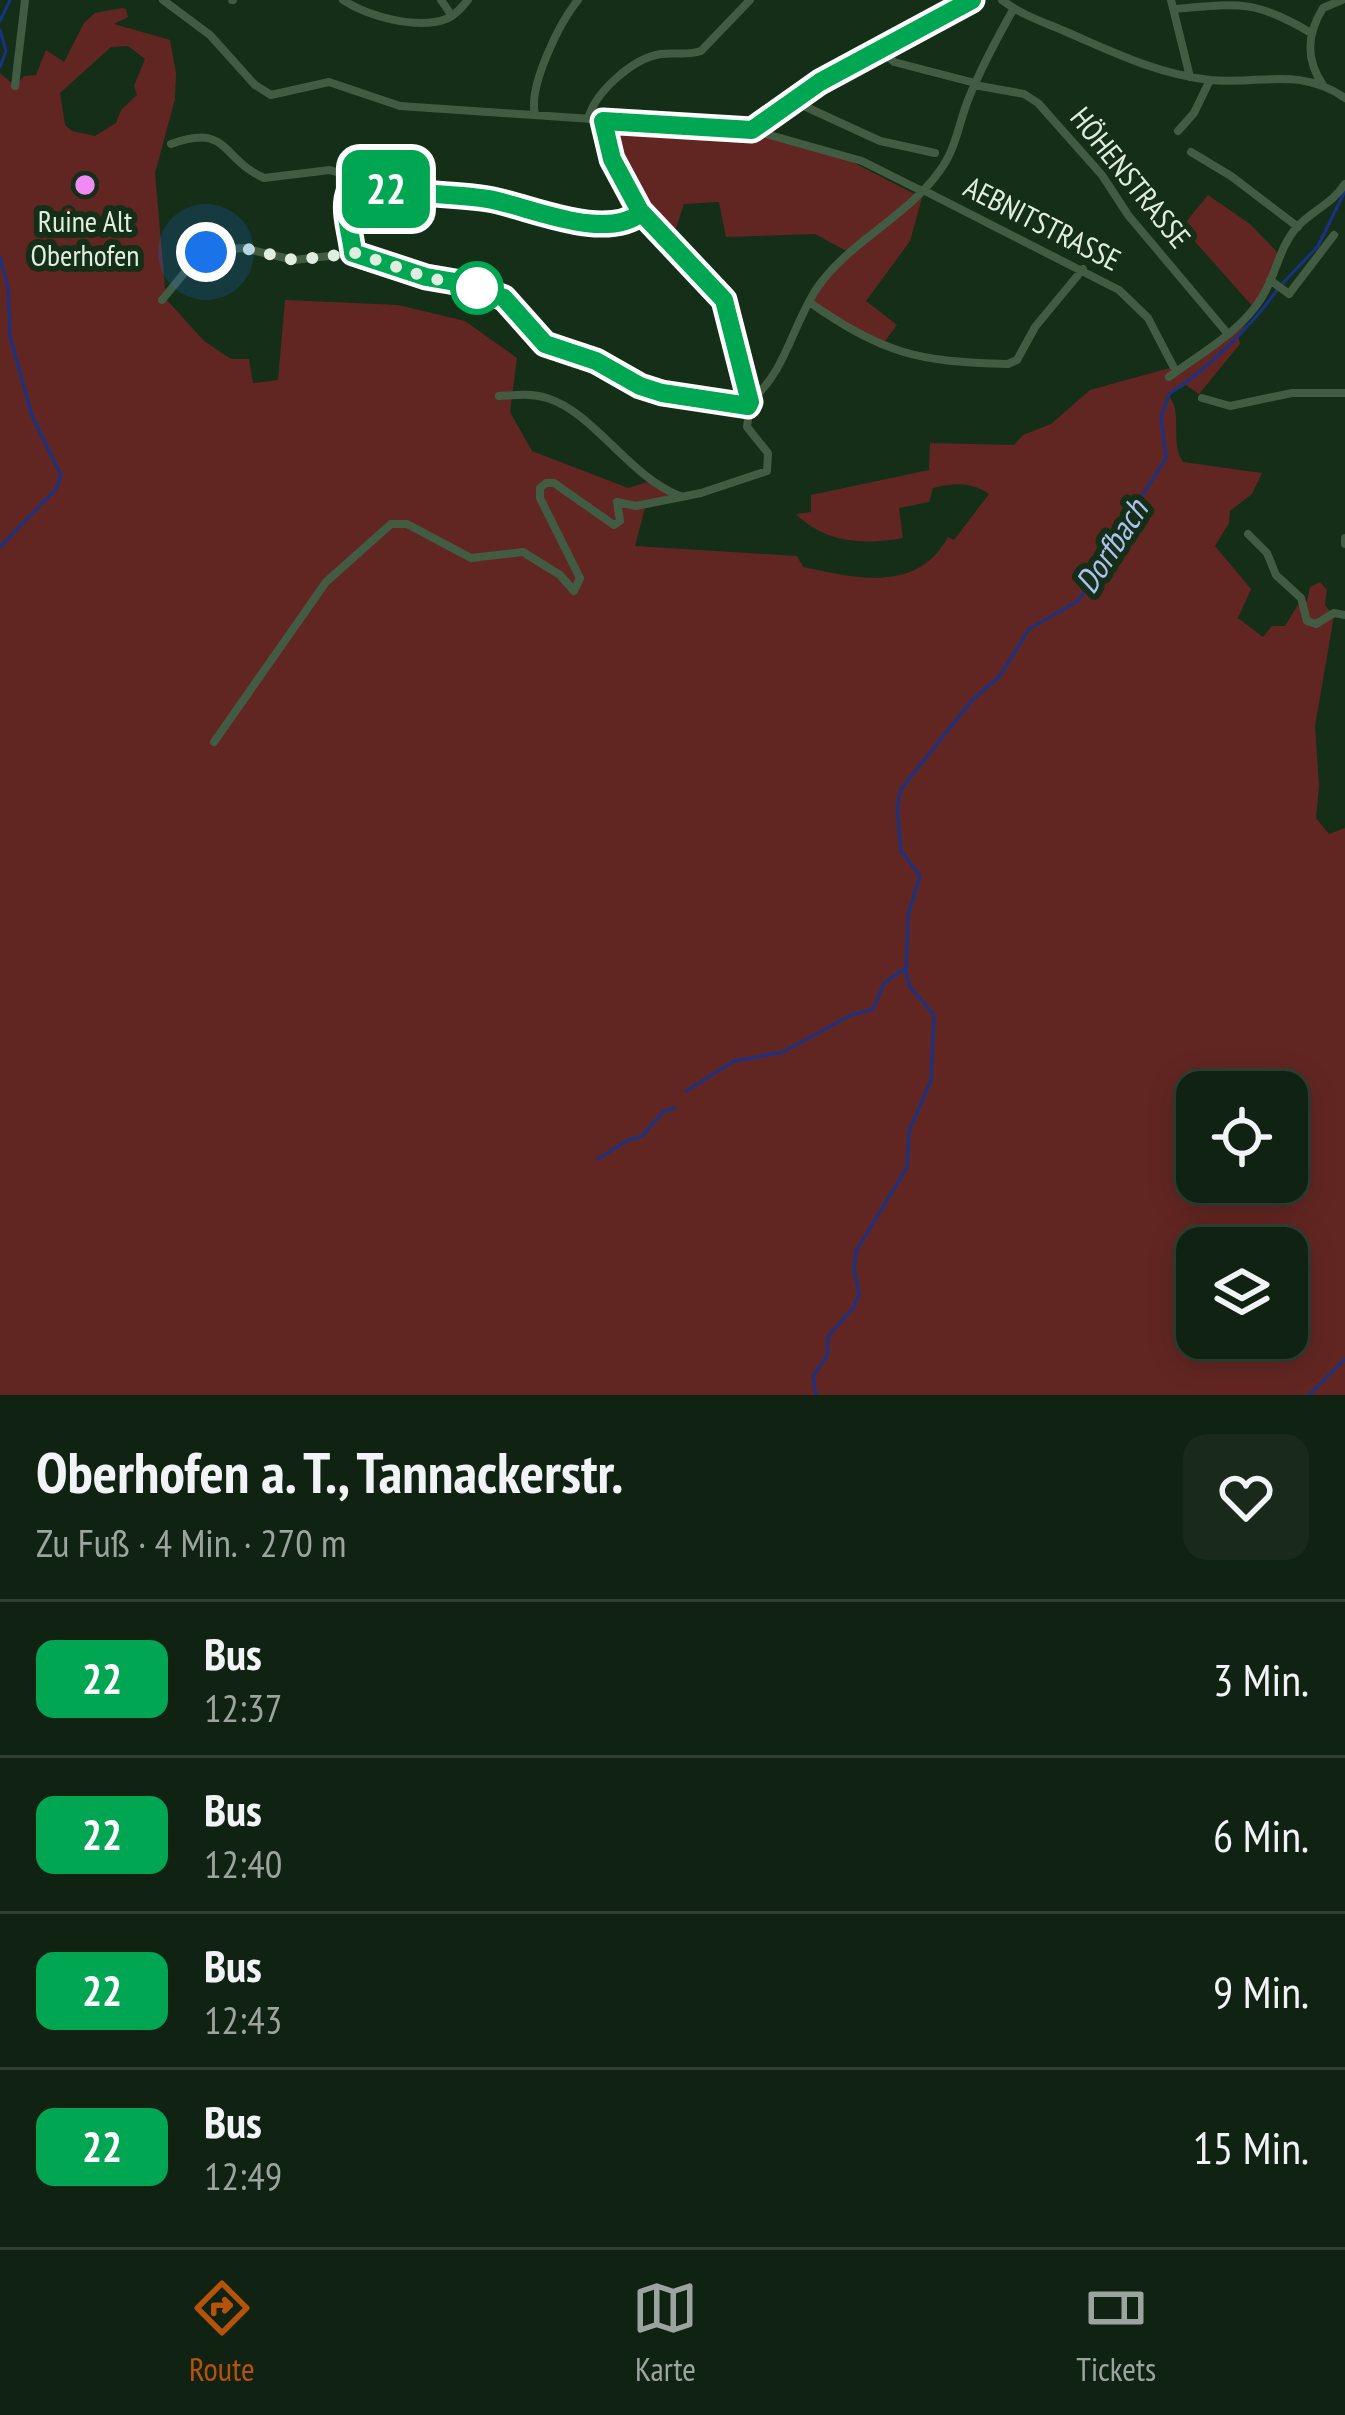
<!DOCTYPE html>
<html lang="de">
<head>
<meta charset="utf-8">
<style>
  :root { --surface:#102211; --page:#192a1a; --text:#f1f3f6; --muted:#9ca49f; --line:#303f31; --accent:#b45309 }
  body { margin:0; font-family:"PT Sans Narrow",sans-serif; background:var(--page); color:var(--text); height:100vh; display:flex; flex-direction:column; font-size:45px; white-space:nowrap }
  * { box-sizing:border-box; margin:0 }
  p { font-size:39px; color:var(--muted) }
  .icon { flex:none; width:66px; height:66px; fill:none; stroke:currentColor; stroke-width:2; stroke-linecap:round; stroke-linejoin:round }
  .map { position:relative; height:1395px; overflow:hidden }
  .sheet { display:flex; flex-direction:column; background:var(--surface); flex:1 }
  .sheet>* { flex:none }
  .badge { padding:0 24px; border-radius:18px; font-size:42px; line-height:78px }
  .controls { position:absolute; left:1176px; top:1071px; display:grid; gap:24px }
  .controls a { display:grid; place-items:center; width:132px; height:132px; border-radius:24px; background:var(--surface); box-shadow:0 6px 30px #0003,0 0 0 3px var(--line); font-size:60px }
  .you { position:absolute; width:60px; height:60px; margin:-30px; border:9px solid #fff; border-radius:50%; background:#1a73e8; box-shadow:0 0 0 18px #1a73e833 }
  .map>.badge { position:absolute; translate:-50% -50%; box-shadow:0 0 0 6px #fff }
  .round { display:grid; place-items:center; flex:none; width:126px; height:126px; border-radius:24px; background:var(--page) }
  .head { display:flex; align-items:center; justify-content:space-between; height:204px; padding:0 36px }
  h1 { font-size:57px; font-weight:700; line-height:90px }
  ul { padding:0; list-style:none }
  li { display:flex; align-items:center; gap:36px; height:156px; padding:0 36px; border-top:3px solid var(--line) }
  li div { flex:1 }
  li b { display:block; font-size:45px }
  li em { font-style:normal }
  li .badge { min-width:132px; font-weight:700; text-align:center }
  .tab-bar { display:flex; justify-content:space-around; align-items:center; height:168px; border-top:3px solid var(--line); background:var(--surface); font-size:33px; color:var(--muted) }
  .tab-bar a { display:grid; justify-items:center; gap:6px }
  .tab-bar .selected { color:var(--accent) }
  .map>svg:first-child { display:block }
  .green { fill:#622622; fill-rule:evenodd }
  .lines { fill:none; stroke-linecap:round; stroke-linejoin:round }
  .stream { stroke:#183285; stroke-width:3 }
  .street { stroke:#425c43; stroke-width:8 }
  .line-casing { stroke:#fff; stroke-width:27 }
  .line { stroke:#00a651; stroke-width:18 }
  .walk { stroke:#dfeedf; stroke-width:12; stroke-dasharray:0 21.6 }
  .poi-dot { fill:#f08bf5; stroke:#152e17; stroke-width:4.5 }
  .stop-dot { fill:#fff; stroke:#00a651; stroke-width:6 }
  .labels { text-anchor:middle; stroke-width:12; stroke-linejoin:round; paint-order:stroke }
  .street-label { font-size:30px; fill:#dfeedf; stroke:#152e17 }
  .poi-label { font-size:30px; fill:#dfeedf; stroke:#152e17 }
  .water-label { font-size:33px; font-style:italic; fill:#acc1ef; stroke:#152e17 }
</style>
</head>
<body>
<div class="map">
<svg width="1345" height="1395" viewBox="0 0 1345 1395">
  <rect width="100%" height="100%" fill="#152e17"/>
  <!-- green -->
  <path class="green" d="M122,8l4,1 2,8 -14,7 56,16 6,33 -1,26 -20,74 11,126 38,42 27,18h18l4,24 25,-3 7,-80 113,5 67,16 52,37 -7,54 22,39 96,37 23,-7 30,15 -35,8 -11,42 162,10 6,11c52,11 114,27 145,-30l6,3 35,-46c-19,-13 -35,-11 -56,-6l-4,14 -30,6 4,30c-40,7 -78,5 -107,-24l15,-2v-17l118,-25 1,-27 84,2 9,-10 28,-11 39,-34 98,-27 61,-40 19,-20 -30,33 2,8 -41,50 -13,-9 -18,10c16,17 1,47 15,67l79,11 -10,21 -22,17 -1,12 -14,23 36,43 -13,29 25,19 9,-11h13l14,-23 8,-2 3,-14 10,-5 7,8 -2,15 9,11 -19,110 4,60 -3,32 13,16 16,-6v567h-1345v-1322l15,13 9,-10 12,-1 10,-25 18,12 20,-39 11,-10zM128,46l17,13 -11,27 3,9 -16,15 -5,13 -21,13 -23,-5 -7,-6 -5,-32 51,-46zM1197,1092h90v90h-90zM1197,1248h90v90h-90z
    M607,128l138,4 86,19 91,47 -12,43 -44,60 31,24 -16,21 -72,-44 39,-50 -33,-18 -89,3 -7,-35 -35,2 -8,24 -18,-5 -38,-56z
    M1208,195l42,29 30,31 -26,53 -72,-81z"/>
  <g class="lines">
    <!-- stream -->
    <path class="stream" d="M0,21l10,-21
      M0,30l6,21 -6,16
      M0,257l8,31 2,48 22,80 29,59 -5,14 -56,58
      M1283,283l35,-37 27,-55
      M686,1091l48,-30 49,-9 68,-37 22,-6 11,-26 20,-14
      M598,1159l28,-18 16,-5 21,-24 11,-4
      M816,1395l-3,-19 14,-20 1,-20 26,-29 5,-13 -5,-25 2,-18 51,-84 2,-36 22,-51 3,-65 -24,-28 -4,-14 2,-58 12,-39 -19,-25 -4,-42 4,-20 72,-90 26,-22 30,-48 50,-29 25,-45 21,-20 15,-36 26,-41 -5,-40 8,-24c36,-23 83,-68 108,-104
      M1309,1395l36,-36"/>
    <!-- street -->
    <path class="street" d="M163,0l47,35 45,50 16,10 58,-13 71,24 352,24 68,-47 152,-83
      M232,0h1
      M343,0c24,16 74,30 103,19 9,-3 16,-12 22,-19
      M441,0l11,16
      M1002,0c19,15 44,23 67,33 46,20 89,41 141,47 49,5 89,-14 135,18
      M1171,0l19,77
      M1175,9c64,-6 81,-9 136,24
      M880,49l14,13 81,21
      M974,85l50,9 14,9 64,72 26,40 100,119
      M1323,85c-18,-26 -16,-51 0,-77l19,-8
      M15,86l10,-86
      M793,101l87,40 55,12
      M535,114c-7,-28 25,-92 43,-114
      M588,119c7,-27 45,-61 73,-65 14,-2 25,2 40,-3l49,-51
      M752,130l110,31 60,30
      M1178,131l16,-18 16,-33
      M171,144c58,-21 49,14 93,34l66,-8 50,16
      M1191,152l40,24 67,51
      M923,190l196,100 29,28 25,48
      M353,253c-2,-19 -10,-40 -6,-58l11,-8 126,11 50,16 39,6 49,3 19,-10
      M1270,280l19,14 45,-59
      M162,300l33,-40 13,-9 35,-3 51,12 62,-7 70,24 41,7 37,14 41,46 52,17 43,25 108,21
      M809,302c75,52 109,60 199,62l9,-4 18,-33 48,-58
      M1169,377c32,-24 72,-45 93,-80 14,-22 17,-49 34,-69 15,-17 36,-24 49,-44
      M499,396c16,-1 32,-3 48,2 48,15 81,78 133,98
      M1202,398l28,8 62,-13h53
      M750,402c36,-32 40,-70 65,-111 33,-50 92,-73 126,-122 15,-21 18,-46 27,-69 13,-32 29,-62 46,-92
      M1248,534l19,19 9,22 25,23 6,23 9,3 18,-11 11,2
      M1345,538v6
      M214,742l112,-160 65,-58h16l64,34 52,-6 37,23 14,16 6,-13 -40,-80v-10l6,-5h8l60,42 6,-4 -3,-19 19,4 65,-13 66,-22 1,-18 -21,-26 3,-25 -26,-102 -82,-87 -30,-54 -9,-38"/>
  </g>
  <g class="lines">
    <!-- line casing -->
    <g class="line-casing">
      <path id="line" d="M642,213l82,87 26,102 -2,4 -86,-13 -22,-7 -44,-25 -51,-17 -41,-46 -37,-14 -41,-7 -73,-24c-2,-20 -11,-44 -4,-61 18,-10 43,-3 64,0 25,3 50,3 75,7 41,7 115,43 153,14l-29,-54 -9,-38 149,9 68,-48 152,-82"/>
    </g>
    <!-- line -->
    <use href="#line" class="line"/>
    <!-- walk -->
    <path class="walk" d="M206,252l37,-4 51,12 62,-7 70,24 56,13 -5,-2"/>
  </g>
  <!-- markers -->
  <circle class="poi-dot" cx="85" cy="185" r="12"/>
  <circle class="stop-dot" cx="477" cy="288" r="24"/>
  <g class="labels">
    <!-- street labels -->
    <g class="street-label">
      <text transform="translate(1130 178) rotate(51)" y="10">HÖHENSTRASSE</text>
      <text transform="translate(1042 224) rotate(27)" y="10">AEBNITSTRASSE</text>
    </g>
    <!-- poi labels -->
    <g class="poi-label">
      <text x="85" y="232">Ruine Alt<tspan x="85" dy="34">Oberhofen</tspan></text>
    </g>
    <!-- water labels -->
    <g class="water-label">
      <text transform="translate(1111 546) rotate(-57)" y="12">Dorfbach</text>
    </g>
  </g>
</svg>
<div class="controls">
<a><svg class="icon" aria-label="locate" viewBox="0 0 24 24"><circle cx="12" cy="12" r="6"/><path d="M12 2v4M12 18v4M2 12h4M18 12h4"/></svg></a>
<a><svg class="icon" aria-label="layers" viewBox="0 0 24 24"><path d="M12 4l9 5-9 5-9-5zM3 14l9 5 9-5"/></svg></a>
</div>
<div class="you" style="left:206px;top:252px"></div>
<b class="badge" style="left:386px;top:189px;background:#00a651;color:#fff">22</b>
</div>
<section class="sheet">
<div class="head"><div><h1>Oberhofen a. T., Tannackerstr.</h1><p>Zu Fuß · 4 Min. · 270 m</p></div><a class="round"><svg class="icon" aria-label="heart" viewBox="0 0 24 24"><path d="M12 20l-8-8c-3-5 5-10 8-4 3-6 11-1 8 4z"/></svg></a></div>
<ul>
<li><span class="badge" style="background:#00a651;color:#fff">22</span><div><b>Bus</b><p>12:37</p></div><em>3 Min.</em></li>
<li><span class="badge" style="background:#00a651;color:#fff">22</span><div><b>Bus</b><p>12:40</p></div><em>6 Min.</em></li>
<li><span class="badge" style="background:#00a651;color:#fff">22</span><div><b>Bus</b><p>12:43</p></div><em>9 Min.</em></li>
<li><span class="badge" style="background:#00a651;color:#fff">22</span><div><b>Bus</b><p>12:49</p></div><em>15 Min.</em></li>
</ul>
</section>
<nav class="tab-bar">
<a class="selected"><svg class="icon" aria-label="directions" viewBox="0 0 24 24"><path d="M12 3l9 9-9 9-9-9zM9 14v-3h6M13 9l2 2-2 2"/></svg>Route</a>
<a><svg class="icon" aria-label="map" viewBox="0 0 24 24"><path d="M3 6l6-2 6 2 6-2v14l-6 2-6-2-6 2zM9 4v14M15 6v14"/></svg>Karte</a>
<a><svg class="icon" aria-label="tickets" viewBox="0 0 24 24"><path d="M3 7h18v10H3zM15 7v10"/></svg>Tickets</a>
</nav>
</body>
</html>
